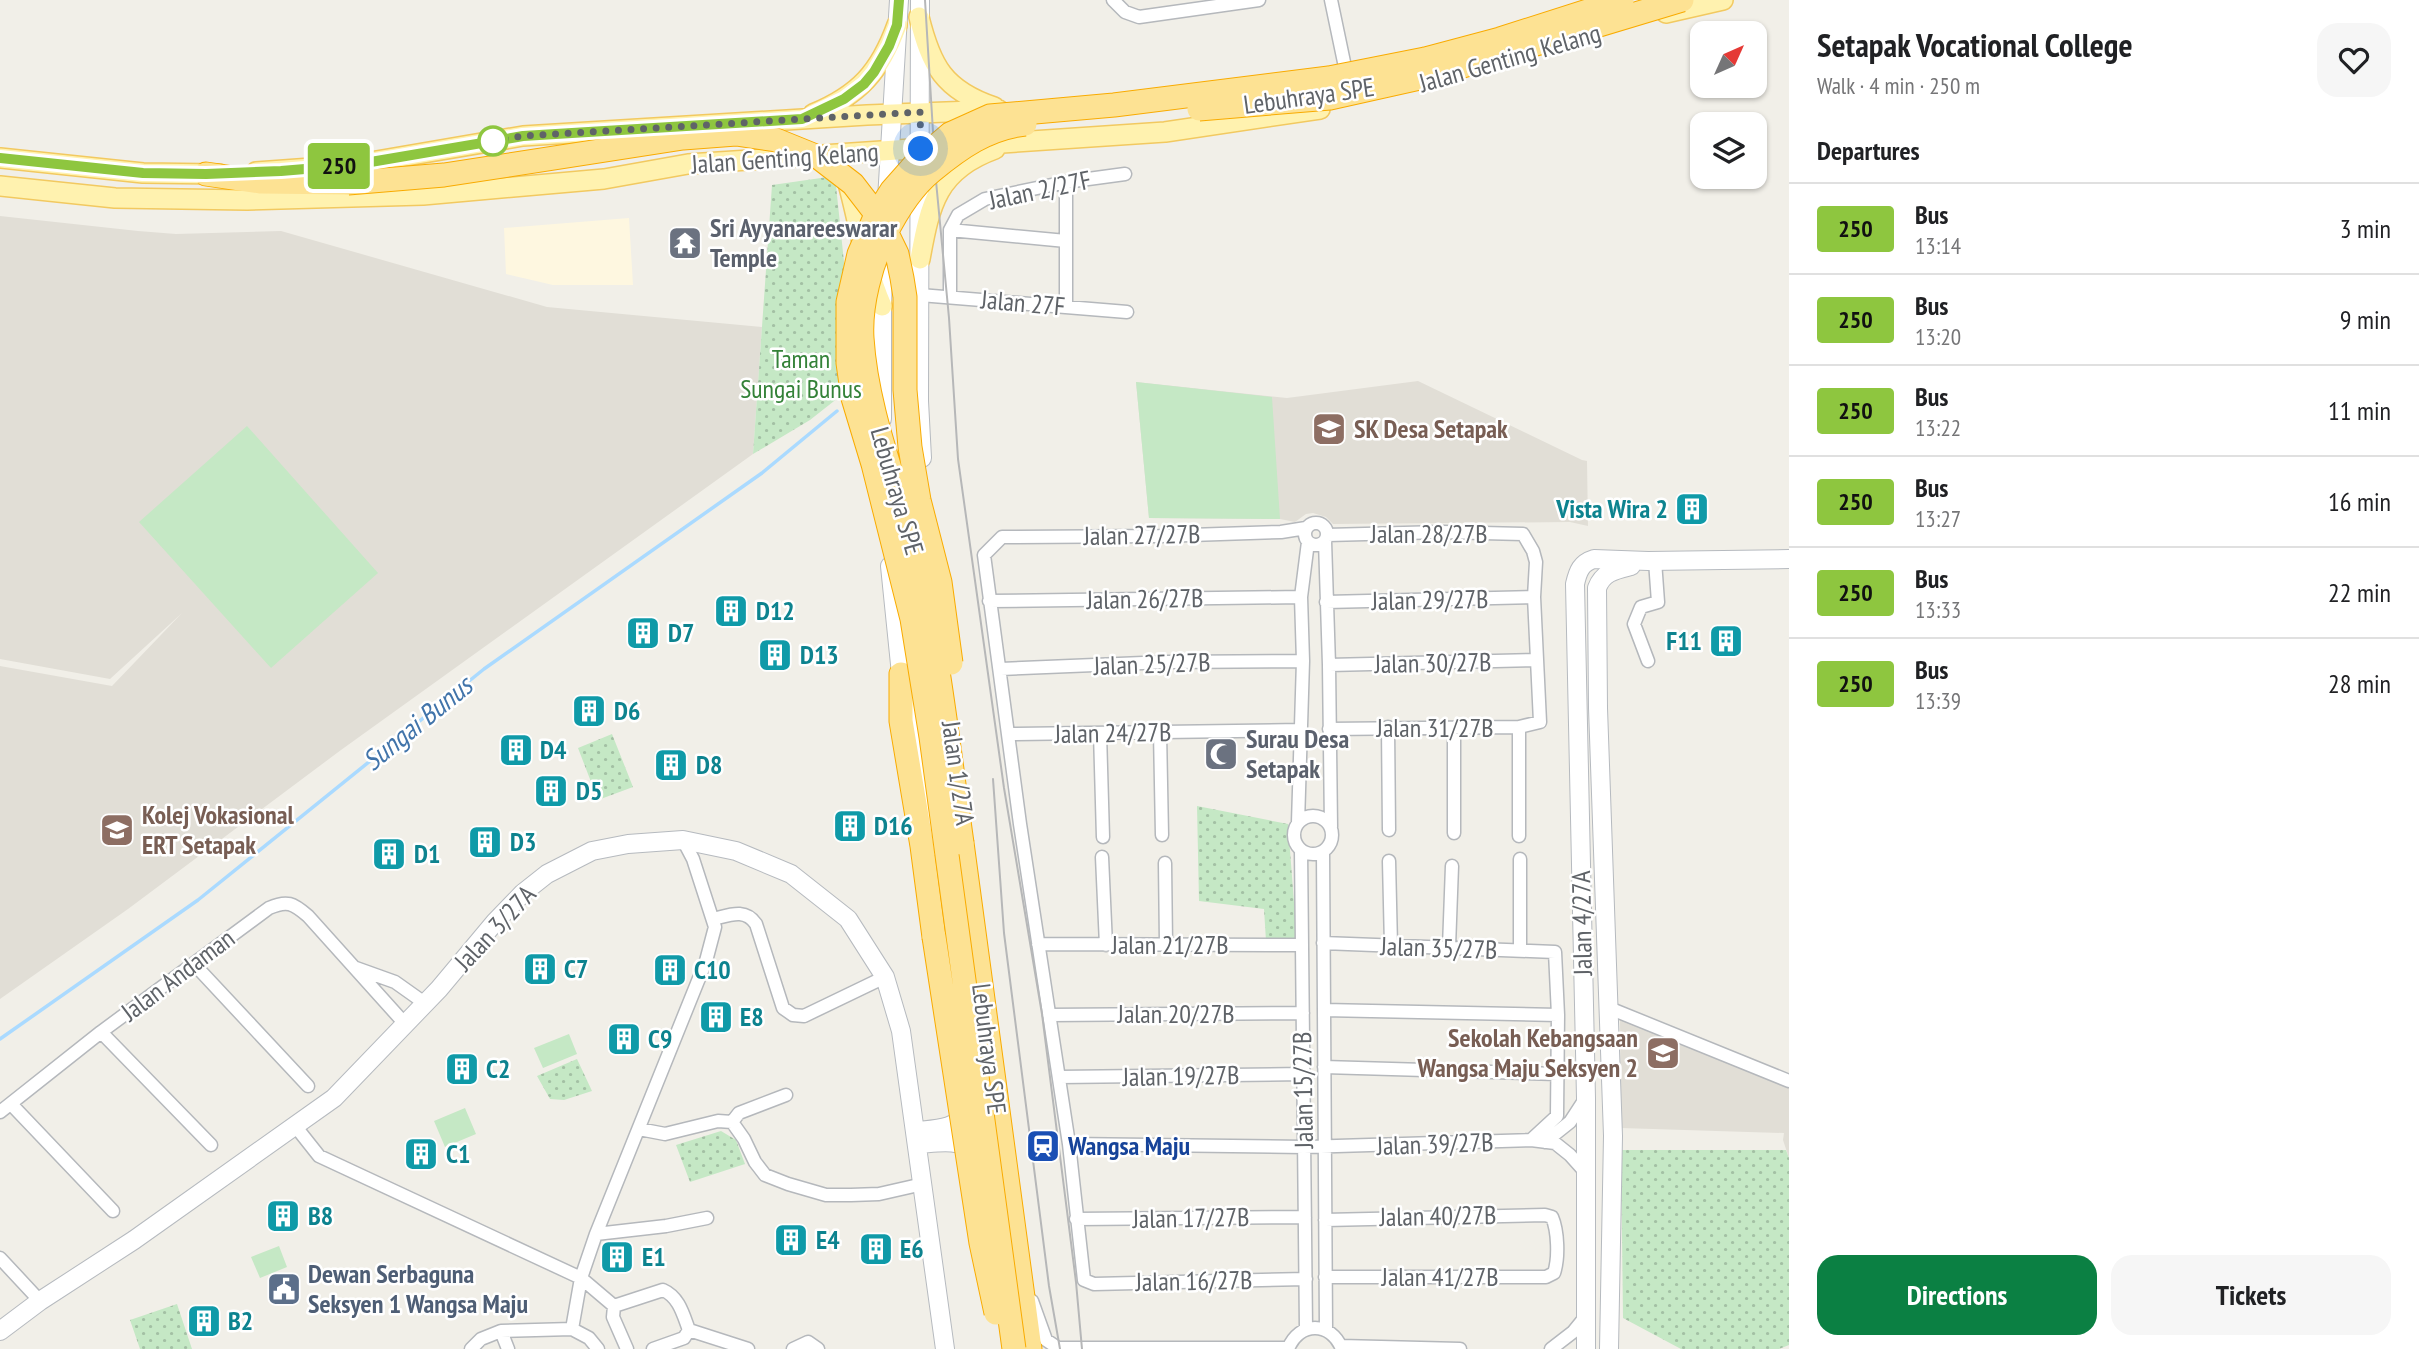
<!DOCTYPE html>
<html lang="en">
<head>
<meta charset="utf-8">
<style>
  :root { --surface:#fff; --page:#f6f6f6; --text:#202124; --muted:#757577; --line:#e0e0e0; --accent:#0b8043 }
  body { margin:0; font-family:"PT Sans Narrow",sans-serif; background:var(--page); color:var(--text); height:100vh; display:flex; flex-direction:column; font-size:26px; white-space:nowrap }
  * { box-sizing:border-box; margin:0 }
  p { font-size:23px; color:var(--muted) }
  .icon { flex:none; width:38px; height:38px; fill:none; stroke:currentColor; stroke-width:2; stroke-linecap:round; stroke-linejoin:round }
  .map { position:relative; flex:1; overflow:hidden }
  .panel { display:flex; flex-direction:column; background:var(--surface); width:630px }
  .panel>* { flex:none }
  .badge { padding:0 14px; border-radius:5px; font-size:24px; line-height:46px }
  .needle { width:46px; rotate:45deg }
  .tools { position:absolute; left:1690px; top:21px; display:grid; gap:14px }
  .tools a { display:grid; place-items:center; width:77px; height:77px; border-radius:14px; background:var(--surface); box-shadow:0 2px 5px #0004; font-size:35px }
  .you { position:absolute; width:35px; height:35px; margin:-18px; border:5px solid #fff; border-radius:50%; background:#1a73e8; box-shadow:0 0 0 10px #1a73e833 }
  .map>.badge { position:absolute; translate:-50% -50%; box-shadow:0 0 0 4px #fff }
  h2 { padding:0 28px; font-size:26px; line-height:63px }
  .round { display:grid; place-items:center; flex:none; width:74px; height:74px; border-radius:21px; background:var(--page) }
  .summary { display:flex; align-items:center; justify-content:space-between; height:119px; padding:0 28px }
  h1 { font-size:33px; font-weight:800; line-height:52px }
  .button { display:flex; gap:14px; margin-top:auto; padding:14px 28px }
  .button a { flex:1; height:80px; border-radius:21px; background:var(--accent); color:#fff; font-size:28px; font-weight:800; line-height:80px; text-align:center }
  .button a+a { background:var(--page); color:var(--text) }
  ul { padding:0; list-style:none }
  li { display:flex; align-items:center; gap:21px; height:91px; padding:0 28px; border-top:2px solid var(--line) }
  li div { flex:1 }
  li b { display:block; font-size:26px }
  li em { font-style:normal }
  li .badge { min-width:77px; font-weight:700; text-align:center }
  main { display:flex; flex:1; min-height:0 }
  .map>svg:first-child { display:block }
  .commercial { fill:#fef7e0 }
  .education { fill:#e1ded6 }
  .park { fill:url(#park-dots) }
  .pitch { fill:#c5e8c5 }
  .lines { fill:none; stroke-linecap:round; stroke-linejoin:round }
  .stream { stroke:#aadaff; stroke-width:3.5 }
  .street-casing { stroke:#b5b8bc; stroke-width:15 }
  .secondary-casing { stroke:#b6babf; stroke-width:20 }
  .primary-casing { stroke:#f2c960; stroke-width:22 }
  .highway-casing { stroke:#f9ab00; stroke-width:25 }
  .street { stroke:#fff; stroke-width:12 }
  .secondary { stroke:#fff; stroke-width:18 }
  .primary { stroke:#fff2af; stroke-width:19 }
  .highway { stroke:#fde293; stroke-width:23 }
  .tram { stroke:#b6b7b8; stroke-width:2 }
  .highway-bridge-casing { stroke:#f9ab00; stroke-width:25; stroke-linecap:butt }
  .highway-bridge { stroke:#fde293; stroke-width:23 }
  .line-casing { stroke:#fff; stroke-width:16 }
  .line { stroke:#8ec63f; stroke-width:10 }
  .walk { stroke:#5f6368; stroke-width:7; stroke-dasharray:0 12.6 }
  .stop-dot { fill:#fff; stroke:#8ec63f; stroke-width:3.5 }
  .labels { text-anchor:middle; stroke-width:5; stroke-linejoin:round; paint-order:stroke }
  .street-label { font-size:26px; fill:#5f6368; stroke:#fff }
  .worship-label { font-size:26px; font-weight:bold; fill:#5b616d; stroke:#fff; text-anchor:start }
  .park-label { font-size:26px; fill:#348238; stroke:#fff }
  .education-label { font-size:26px; font-weight:bold; fill:#785e54; stroke:#fff; text-anchor:start }
  .culture-label { font-size:26px; font-weight:bold; fill:#0d838f; stroke:#fff; text-anchor:start }
  .transit-label { font-size:26px; font-weight:bold; fill:#164399; stroke:#fff; text-anchor:start }
  .service-label { font-size:26px; font-weight:bold; fill:#4e5e75; stroke:#fff; text-anchor:start }
  .water-label { font-size:28px; font-style:italic; fill:#4174aa; stroke:#fff }
</style>
</head>
<body>
<main>
<div class="map">
<svg width="1789" height="1349" viewBox="0 0 1789 1349">
  <defs>
    <pattern id="park-dots" width="8" height="8" patternUnits="userSpaceOnUse" patternTransform="scale(1.75)"><rect width="8" height="8" fill="#c5e8c5"/><path d="M2 2h.1M6 6h.1" fill="none" stroke="#a3c0a4" stroke-width="1.8" stroke-linecap="round"/></pattern>
  </defs>
  <rect width="100%" height="100%" fill="#f1efe8"/>
  <!-- commercial -->
  <path class="commercial" d="M629,218l4,67h-80l-47,-11 -2,-46z"/>
  <!-- education -->
  <path class="education" d="M0,216l138,15 38,3 105,-3 266,76 215,20 -9,127 -412,296 -213,159 -128,90v-333l112,20 70,-73 -72,66 -110,-20z
    M1418,381l164,79 5,1 1,65 -18,-4 -237,2 -7,-7 -13,-4 -7,1 -11,8 -15,-3 -131,-1 -13,-136 151,16z
    M1620,1018l169,70v70l-6,-18 1,-7 -163,-5z"/>
  <!-- park -->
  <path class="park" d="M835,176l9,86 -1,132 -33,26 -57,34 19,-269z
    M612,734l21,53 -35,13 -20,-52z
    M1197,806l91,18 9,118 -31,-1 -2,-32 -65,-8z
    M577,1059l15,32 -28,9 -14,-1 -13,-23z
    M721,1131l15,9 9,24 -55,18 -14,-37z
    M1621,1150h165l3,8v187l-10,4h-98l-58,-31z
    M177,1304l15,45h-52l-10,-29z"/>
  <!-- pitch -->
  <path class="pitch" d="M1136,382l136,15 8,122 -131,-1z
    M247,426l131,147 -107,95 -132,-146z
    M569,1034l8,20 -34,14 -9,-20z
    M465,1108l11,26 -31,13 -11,-26z
    M279,1246l8,21 -27,11 -9,-21z"/>
  <g class="lines">
    <!-- stream -->
    <path class="stream" d="M0,1039l198,-139 286,-231 278,-196 75,-62"/>
    <!-- street casing -->
    <g class="street-casing">
      <path id="street" d="M1113,0l12,12 14,5 120,-17
        M1331,0l14,67
        M950,230l116,11
        M920,295l207,17
        M950,296v-66l8,-15 27,-16 81,-17 59,-8
        M1066,307v-125
        M1305 534a11 11 0 1 1 22 0a11 11 0 1 1-22 0Z
        M1327,535l115,-3 81,2 10,17 3,11 -2,35 6,125 -21,5 -190,2
        M1325,541l4,124 2,162
        M989,601l312,-4
        M1326,602l208,-5
        M1648,661l-14,-37 7,-17 17,-5 -3,-41
        M1329,665l208,-5
        M1001,669l166,-7 136,-1
        M1388,727l1,103
        M1519,727v109
        M1454,728v105
        M1160,732l2,103
        M1100,733l3,104
        M1009,734l292,-4
        M1294 835a19 19 0 1 1 38 0a19 19 0 1 1-38 0Z
        M1298,823l5,-162 -2,-64 7,-55
        M1301,850l5,479
        M1323,852l3,478
        M1102,857l4,88
        M1389,861l2,85
        M1165,863l1,81
        M713,919c17,-4 32,-11 43,5l27,84 10,7 11,1 81,-39
        M1323,943l232,9 3,63 -1,101 -26,24
        M1038,944l264,1
        M1449,947l3,-81
        M1520,951v-92
        M194,964l114,122
        M356,968l39,14 31,22
        M1609,1008l180,73
        M1324,1010l234,5
        M1049,1015l254,-2
        M101,1032l110,113
        M1324,1067l234,7
        M1059,1077l244,-3
        M11,1104l102,107
        M0,1112l101,-80 168,-124c18,-8 24,-5 39,8l98,109
        M732,1122l7,-9 47,-18
        M296,1127l23,29 262,122 33,28
        M639,1129l26,5 53,-13 14,1 12,17 11,23 10,13 23,9 38,11h25l28,-1 44,-10
        M1545,1142l25,-20 15,-23
        M1069,1144l235,3 227,-7 24,3 15,12 17,19
        M1076,1219l229,-2
        M1325,1220l220,-5 7,2c6,14 7,41 2,56l-8,4h-221
        M596,1234l70,-8 41,-8
        M0,1258l40,43
        M1306,1279l-212,5 -10,-4 -15,-136 -49,-320 -36,-269 18,-18 159,-1 120,-4 25,-4
        M1032,1301l14,39 12,8h230
        M614,1306l49,-16c16,7 20,24 26,40l-5,8 -31,11
        M614,1306l-1,11 14,32
        M572,1329l9,-51 15,-44 110,-273 9,-34 -22,-68 -10,-19
        M689,1330l59,19
        M501,1331l7,18
        M1341,1346l119,3
        M471,1349l10,-10 20,-8 71,-2 17,9 9,11
        M793,1349l15,-7 10,7
        M1288,1349c11,-28 43,-28 54,0
        M1551,1349l22,-17 13,-16"/>
    </g>
    <!-- secondary casing -->
    <g class="secondary-casing">
      <path id="secondary" d="M920,0l-1,401 3,57
        M887,199l12,-199
        M882,419v-113l2,-58
        M890,566l11,108 13,54 21,118
        M916,1131c21,-2 40,-1 52,-21
        M918,1144c18,-1 41,-6 55,7
        M0,1331l40,-30 94,-61 200,-142 105,-109 56,-67 28,-29 24,-19 45,-23 36,-7 55,-4 53,11 55,23 57,45 37,58 16,54 44,318
        M1586,1349v-251l-11,-514c3,-13 6,-21 19,-25l54,2 141,-2
        M1609,1349l4,-213 -15,-428 -1,-120c6,-16 18,-18 34,-22"/>
    </g>
    <!-- primary casing -->
    <g class="primary-casing">
      <path id="primary" d="M1666,13l57,-13
        M919,17c12,49 25,73 75,90
        M813,114c46,-19 67,-42 84,-89
        M0,158l143,15 76,1
        M256,172l97,-7 170,-29 344,-21 132,-5
        M847,180c12,42 17,85 35,126
        M0,186l115,12 132,2 176,-5 181,-16 84,-15 477,-32 155,-23
        M920,259c10,-55 17,-89 75,-110"/>
    </g>
    <!-- highway casing -->
    <g class="highway-casing">
      <path id="highway" d="M206,174l55,8 87,1
        M901,674v47l21,125 12,91
        M962,843l68,506"/>
    </g>
    <!-- street -->
    <use href="#street" class="street"/>
    <!-- secondary -->
    <use href="#secondary" class="secondary"/>
    <!-- primary -->
    <use href="#primary" class="primary"/>
    <!-- highway -->
    <use href="#highway" class="highway"/>
    <!-- tram -->
    <path class="tram" d="M925,0l11,181 13,137 9,141 46,329 38,226 34,268 6,67
      M993,779l11,154 45,353 11,63"/>
    <!-- highway-bridge casing -->
    <g class="highway-bridge-casing">
      <path id="highway-bridge" d="M1199,109l131,-11 103,-23 249,-75
        M348,183l96,-8 239,-37 53,-4 40,6 42,17 35,27 27,35 17,35 5,24 3,19v93l5,57 9,53 21,82 11,81
        M962,843c-13,-92 -23,-184 -43,-273 -18,-78 -52,-153 -57,-232 -2,-34 9,-73 23,-103 12,-24 26,-47 47,-64 28,-23 56,-43 93,-47
        M934,937l47,306 15,70
        M1014,1349l-83,-612 -19,-118 -39,-155 -20,-66 -5,-35v-61l11,-48 16,-37 17,-27 23,-26 35,-30 40,-18 124,-11 215,-27 96,-19 75,-20 122,-39"/>
    </g>
    <!-- highway-bridge -->
    <use href="#highway-bridge" class="highway-bridge"/>
  </g>
  <g class="lines">
    <!-- line casing -->
    <g class="line-casing">
      <path id="line" d="M0,158l143,15 63,1 75,-3 72,-6 170,-29 279,-17 42,-20 20,-15 10,-12 15,-26 8,-21 2,-25"/>
    </g>
    <!-- line -->
    <use href="#line" class="line"/>
    <!-- walk -->
    <path class="walk" d="M493,141l30,-5 397,-24 1,37"/>
  </g>
  <!-- icons -->
  <defs>
    <g id="temple-square" transform="scale(1.75)"><rect x="-9" y="-9" width="18" height="18" rx="4" fill="#6b7280" stroke="#fff"/><path d="M0-6L5-2H3V0L6.5 2.5H4V6H1.5V3h-3V6H-4V2.5H-6.5L-3 0V-2H-5Z" fill="#fff"/></g>
    <g id="school-square" transform="scale(1.75)"><rect x="-9" y="-9" width="18" height="18" rx="4" fill="#8d6e63" stroke="#fff"/><path d="M0-5L7-2L0 1L-7-2ZM-4 1L0 2.5L4 1V4Q0 6-4 4Z" fill="#fff"/></g>
    <g id="building-square" transform="scale(1.75)"><rect x="-9" y="-9" width="18" height="18" rx="4" fill="#0f9aa8" stroke="#fff"/><path d="M-4-6H4V6H1V3H-1V6H-4ZM-2.5-4.3h1.7v1.8h-1.7ZM.8-4.3h1.7v1.8H.8ZM-2.5-1h1.7V.8h-1.7ZM.8-1h1.7V.8H.8Z" fill="#fff"/></g>
    <g id="mosque-square" transform="scale(1.75)"><rect x="-9" y="-9" width="18" height="18" rx="4" fill="#6b7280" stroke="#fff"/><path d="M3.5-4.9A6 6 0 1 0 3.5 4.9A5 5 0 1 1 3.5-4.9Z" fill="#fff"/></g>
    <g id="university-square" transform="scale(1.75)"><rect x="-9" y="-9" width="18" height="18" rx="4" fill="#8d6e63" stroke="#fff"/><path d="M0-5L7-2L0 1L-7-2ZM-4 1L0 2.5L4 1V4Q0 6-4 4Z" fill="#fff"/></g>
    <g id="station-square" transform="scale(1.75)"><rect x="-9" y="-9" width="18" height="18" rx="4" fill="#1a4fb4" stroke="#fff"/><path d="M-3-6H3Q5-6 5-4V2Q5 4 3 4L4.5 6H3L1.5 4h-3L-3 6H-4.5L-3 4Q-5 4-5 2V-4Q-5-6-3-6ZM-3.5-4v3h7v-3ZM-3.5 1v1.5H-2V1ZM2 1v1.5H3.5V1Z" fill="#fff"/></g>
    <g id="civic-square" transform="scale(1.75)"><rect x="-9" y="-9" width="18" height="18" rx="4" fill="#5c6f8a" stroke="#fff"/><path d="M-.6-6.5H3V-4.5H.6V-3L4-1V1h2V6H-6V1h2V-1L-.6-3ZM-1.2 2.5V6h2.4V2.5Z" fill="#fff"/></g>
  </defs>
  <g fill-rule="evenodd">
    <use href="#temple-square" x="685" y="243"/>
    <use href="#school-square" x="1329" y="429"/>
    <use href="#building-square" x="1692" y="509"/>
    <use href="#building-square" x="731" y="611"/>
    <use href="#building-square" x="643" y="633"/>
    <use href="#building-square" x="1726" y="641"/>
    <use href="#building-square" x="775" y="655"/>
    <use href="#building-square" x="589" y="711"/>
    <use href="#building-square" x="516" y="750"/>
    <use href="#mosque-square" x="1221" y="754"/>
    <use href="#building-square" x="671" y="765"/>
    <use href="#building-square" x="551" y="791"/>
    <use href="#building-square" x="850" y="826"/>
    <use href="#university-square" x="117" y="830"/>
    <use href="#building-square" x="485" y="842"/>
    <use href="#building-square" x="389" y="854"/>
    <use href="#building-square" x="540" y="969"/>
    <use href="#building-square" x="670" y="970"/>
    <use href="#building-square" x="716" y="1017"/>
    <use href="#building-square" x="624" y="1039"/>
    <use href="#school-square" x="1663" y="1053"/>
    <use href="#building-square" x="462" y="1069"/>
    <use href="#station-square" x="1043" y="1146"/>
    <use href="#building-square" x="421" y="1154"/>
    <use href="#building-square" x="283" y="1216"/>
    <use href="#building-square" x="791" y="1240"/>
    <use href="#building-square" x="876" y="1249"/>
    <use href="#building-square" x="617" y="1257"/>
    <use href="#civic-square" x="284" y="1289"/>
    <use href="#building-square" x="204" y="1321"/>
  </g>
  <!-- markers -->
  <circle class="stop-dot" cx="493" cy="141" r="14"/>
  <g class="labels">
    <!-- street labels -->
    <g class="street-label">
      <text transform="translate(1510 58) rotate(-16)" y="9">Jalan Genting Kelang</text>
      <text transform="translate(1309 96) rotate(-8)" y="9">Lebuhraya SPE</text>
      <text transform="translate(785 158) rotate(-4)" y="9">Jalan Genting Kelang</text>
      <text transform="translate(1040 190) rotate(-12)" y="9">Jalan 2/27F</text>
      <text transform="translate(1023 303) rotate(5)" y="9">Jalan 27F</text>
      <text transform="translate(897 491) rotate(74)" y="9">Lebuhraya SPE</text>
      <text x="1429" y="543">Jalan 28/27B</text>
      <text transform="translate(1142 535) rotate(-1)" y="9">Jalan 27/27B</text>
      <text transform="translate(1145 599) rotate(-1)" y="9">Jalan 26/27B</text>
      <text transform="translate(1430 600) rotate(-1)" y="9">Jalan 29/27B</text>
      <text transform="translate(1433 663) rotate(-1)" y="9">Jalan 30/27B</text>
      <text transform="translate(1152 664) rotate(-2)" y="9">Jalan 25/27B</text>
      <text x="1435" y="737">Jalan 31/27B</text>
      <text transform="translate(1113 733) rotate(-1)" y="9">Jalan 24/27B</text>
      <text transform="translate(958 773) rotate(82)" y="9">Jalan 1/27A</text>
      <text transform="translate(1582 923) rotate(-91)" y="9">Jalan 4/27A</text>
      <text transform="translate(495 928) rotate(-47)" y="9">Jalan 3/27A</text>
      <text x="1170" y="954">Jalan 21/27B</text>
      <text transform="translate(1439 948) rotate(2)" y="9">Jalan 35/27B</text>
      <text transform="translate(178 975) rotate(-37)" y="9">Jalan Andaman</text>
      <text x="1176" y="1023">Jalan 20/27B</text>
      <text transform="translate(989 1049) rotate(83)" y="9">Lebuhraya SPE</text>
      <text transform="translate(1181 1076) rotate(-1)" y="9">Jalan 19/27B</text>
      <text transform="translate(1303 1090) rotate(-91)" y="9">Jalan 15/27B</text>
      <text transform="translate(1435 1144) rotate(-2)" y="9">Jalan 39/27B</text>
      <text transform="translate(1438 1216) rotate(-1)" y="9">Jalan 40/27B</text>
      <text transform="translate(1191 1218) rotate(-1)" y="9">Jalan 17/27B</text>
      <text x="1440" y="1286">Jalan 41/27B</text>
      <text transform="translate(1194 1281) rotate(-1)" y="9">Jalan 16/27B</text>
    </g>
    <!-- worship labels -->
    <g class="worship-label">
      <text x="710" y="237">Sri Ayyanareeswarar<tspan x="710" dy="30">Temple</tspan></text>
      <text x="1246" y="748">Surau Desa<tspan x="1246" dy="30">Setapak</tspan></text>
    </g>
    <!-- park labels -->
    <g class="park-label">
      <text x="801" y="368">Taman<tspan x="801" dy="30">Sungai Bunus</tspan></text>
    </g>
    <!-- education labels -->
    <g class="education-label">
      <text x="1354" y="438">SK Desa Setapak</text>
      <text x="142" y="824">Kolej Vokasional<tspan x="142" dy="30">ERT Setapak</tspan></text>
      <text x="1638" y="1047" text-anchor="end">Sekolah Kebangsaan<tspan x="1638" dy="30">Wangsa Maju Seksyen 2</tspan></text>
    </g>
    <!-- culture labels -->
    <g class="culture-label">
      <text x="1668" y="518" text-anchor="end">Vista Wira 2</text>
      <text x="756" y="620">D12</text>
      <text x="668" y="642">D7</text>
      <text x="1702" y="650" text-anchor="end">F11</text>
      <text x="800" y="664">D13</text>
      <text x="614" y="720">D6</text>
      <text x="540" y="759">D4</text>
      <text x="696" y="774">D8</text>
      <text x="576" y="800">D5</text>
      <text x="874" y="835">D16</text>
      <text x="510" y="851">D3</text>
      <text x="414" y="863">D1</text>
      <text x="564" y="978">C7</text>
      <text x="694" y="979">C10</text>
      <text x="740" y="1026">E8</text>
      <text x="648" y="1048">C9</text>
      <text x="486" y="1078">C2</text>
      <text x="446" y="1163">C1</text>
      <text x="308" y="1225">B8</text>
      <text x="816" y="1249">E4</text>
      <text x="900" y="1258">E6</text>
      <text x="642" y="1266">E1</text>
      <text x="228" y="1330">B2</text>
    </g>
    <!-- transit labels -->
    <g class="transit-label">
      <text x="1068" y="1155">Wangsa Maju</text>
    </g>
    <!-- service labels -->
    <g class="service-label">
      <text x="308" y="1283">Dewan Serbaguna<tspan x="308" dy="30">Seksyen 1 Wangsa Maju</tspan></text>
    </g>
    <!-- water labels -->
    <g class="water-label">
      <text transform="translate(417 723) rotate(-39)" y="10">Sungai Bunus</text>
    </g>
  </g>
</svg>
<div class="tools">
<a><svg class="needle" viewBox="-14 -14 28 28"><path d="M0-13l5 13h-10z" fill="#e53935"/><path d="M0 13l5-13h-10z" fill="#757577"/></svg></a>
<a><svg class="icon" aria-label="layers" viewBox="0 0 24 24"><path d="M12 4l9 5-9 5-9-5zM3 14l9 5 9-5"/></svg></a>
</div>
<div class="you" style="left:921px;top:149px"></div>
<b class="badge" style="left:339px;top:166px;background:#8ec63f;color:#111">250</b>
</div>
<section class="panel">
<div class="summary"><div><h1>Setapak Vocational College</h1><p>Walk · 4 min · 250 m</p></div><a class="round"><svg class="icon" aria-label="heart" viewBox="0 0 24 24"><path d="M12 20l-8-8c-3-5 5-10 8-4 3-6 11-1 8 4z"/></svg></a></div>
<h2>Departures</h2>
<ul>
<li><span class="badge" style="background:#8ec63f;color:#111">250</span><div><b>Bus</b><p>13:14</p></div><em>3 min</em></li>
<li><span class="badge" style="background:#8ec63f;color:#111">250</span><div><b>Bus</b><p>13:20</p></div><em>9 min</em></li>
<li><span class="badge" style="background:#8ec63f;color:#111">250</span><div><b>Bus</b><p>13:22</p></div><em>11 min</em></li>
<li><span class="badge" style="background:#8ec63f;color:#111">250</span><div><b>Bus</b><p>13:27</p></div><em>16 min</em></li>
<li><span class="badge" style="background:#8ec63f;color:#111">250</span><div><b>Bus</b><p>13:33</p></div><em>22 min</em></li>
<li><span class="badge" style="background:#8ec63f;color:#111">250</span><div><b>Bus</b><p>13:39</p></div><em>28 min</em></li>
</ul>
<div class="button"><a>Directions</a><a>Tickets</a></div>
</section>
</main>
</body>
</html>
